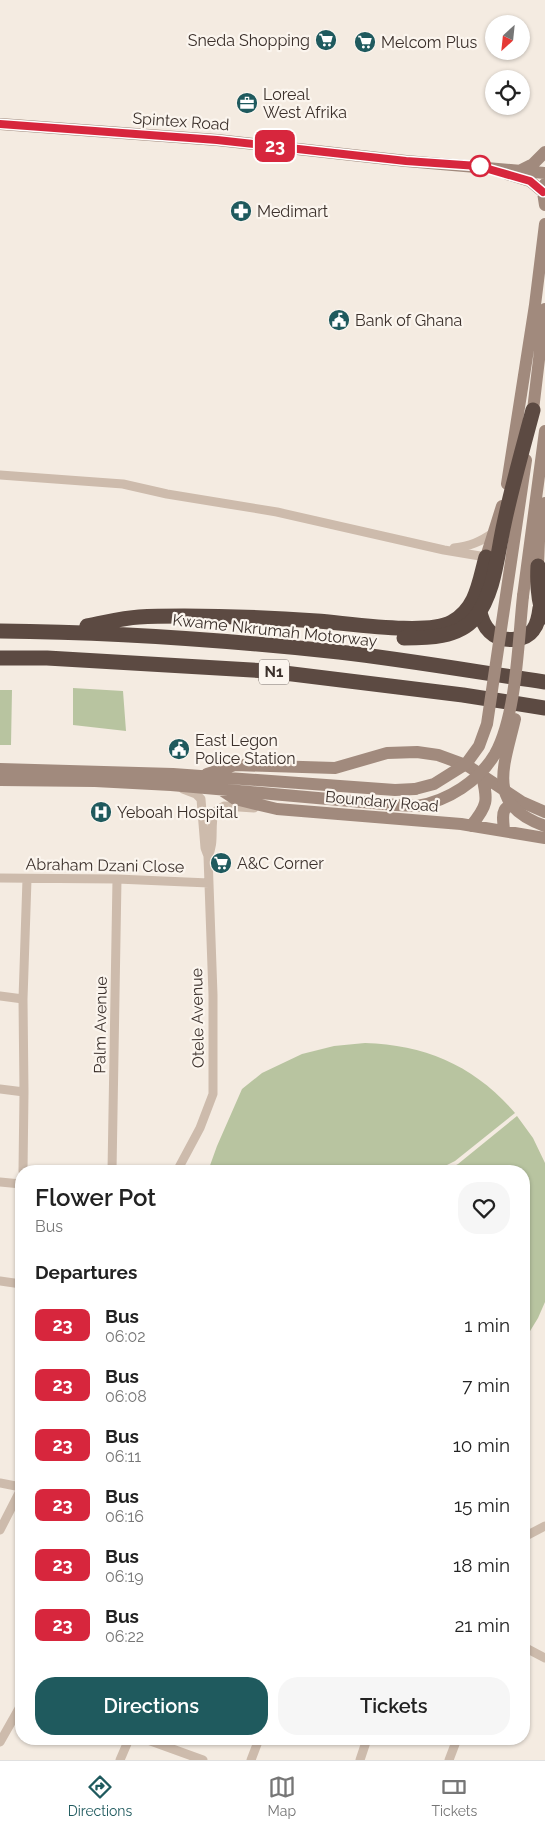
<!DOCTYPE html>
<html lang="en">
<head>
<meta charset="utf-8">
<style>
  :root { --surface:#fff; --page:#f6f6f6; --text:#222; --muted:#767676; --line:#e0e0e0; --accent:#1f5a5e }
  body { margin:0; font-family:Raleway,sans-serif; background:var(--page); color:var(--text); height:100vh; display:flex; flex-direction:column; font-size:19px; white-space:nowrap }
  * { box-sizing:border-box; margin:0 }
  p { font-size:16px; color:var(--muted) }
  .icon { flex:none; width:28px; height:28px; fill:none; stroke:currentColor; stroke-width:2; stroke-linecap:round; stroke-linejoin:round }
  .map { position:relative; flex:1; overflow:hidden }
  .drawer { position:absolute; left:15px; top:1165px; width:515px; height:580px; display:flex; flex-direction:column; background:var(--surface); border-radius:20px; box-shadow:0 1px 4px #0004 }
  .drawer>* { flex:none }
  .badge { padding:0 10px; border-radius:8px; font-size:18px; line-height:32px }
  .needle { width:32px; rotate:207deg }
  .tools { position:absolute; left:485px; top:15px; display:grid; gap:10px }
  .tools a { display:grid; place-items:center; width:45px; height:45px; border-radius:50%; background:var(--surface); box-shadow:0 1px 4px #0004; font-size:25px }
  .map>.badge { position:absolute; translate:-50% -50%; box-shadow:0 0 0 2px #fff }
  h2 { padding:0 20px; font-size:19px; line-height:45px }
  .round { display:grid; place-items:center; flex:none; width:52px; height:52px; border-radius:20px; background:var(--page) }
  .head { display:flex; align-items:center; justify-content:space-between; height:85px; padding:0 20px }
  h1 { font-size:24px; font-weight:600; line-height:38px }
  .primary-button { display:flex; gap:10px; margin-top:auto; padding:10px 20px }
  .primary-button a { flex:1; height:58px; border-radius:20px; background:var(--accent); color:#fff; font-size:20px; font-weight:600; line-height:58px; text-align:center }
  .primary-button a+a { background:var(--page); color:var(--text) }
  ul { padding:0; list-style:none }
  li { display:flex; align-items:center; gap:15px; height:60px; padding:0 20px }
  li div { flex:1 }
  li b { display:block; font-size:19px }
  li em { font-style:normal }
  li .badge { min-width:55px; font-weight:700; text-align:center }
  .dock { display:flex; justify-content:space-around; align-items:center; height:70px; border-top:1px solid var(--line); background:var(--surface); font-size:14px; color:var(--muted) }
  .dock a { display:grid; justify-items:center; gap:2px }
  .dock .selected { color:var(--accent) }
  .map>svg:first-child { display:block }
  .green { fill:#b8c4a0 }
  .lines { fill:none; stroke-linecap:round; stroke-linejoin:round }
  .street { stroke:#cdbbac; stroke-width:9 }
  .secondary { stroke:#a18a7d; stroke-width:12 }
  .highway { stroke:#5c4a42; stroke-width:15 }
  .secondary-bridge { stroke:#a18a7d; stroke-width:12 }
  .highway-bridge { stroke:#5c4a42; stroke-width:15 }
  .line-casing { stroke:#fff; stroke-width:11 }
  .line { stroke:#d7263d; stroke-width:8 }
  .stop-dot { fill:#fff; stroke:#d7263d; stroke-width:2.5 }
  .labels { text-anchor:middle; stroke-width:4.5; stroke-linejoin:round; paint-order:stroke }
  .shield { fill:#fbf5ee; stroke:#756b66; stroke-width:1 }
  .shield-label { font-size:15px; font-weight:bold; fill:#3b302b }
  .poi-label { font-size:16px; fill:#3b302b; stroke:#fbf5ee; text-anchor:start }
  .street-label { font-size:16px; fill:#3b302b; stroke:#fbf5ee }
</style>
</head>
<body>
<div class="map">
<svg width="545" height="1760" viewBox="0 0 545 1760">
  <rect width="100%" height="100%" fill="#f4ebe1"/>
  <!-- green -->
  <path class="green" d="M73,688l50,3 3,40 -53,-6z
    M0,690h12l-1,55h-11z
    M365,1043c61,2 110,23 150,70l-60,48 -20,10h-227l9,-25 25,-57 20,-16 40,-19 32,-8z
    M517,1116l16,22 12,25v139l-7,16 -14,23v-170h-79l13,-7z"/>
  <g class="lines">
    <!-- street -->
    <path class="street" d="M0,475l123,9 44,10 110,18 167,38 42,7
      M454,548c16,-2 26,-6 39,-15
      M208,856c7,-13 2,-29 6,-44l10,-6 30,2
      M0,878l117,1 92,4
      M0,996l23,3
      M0,1089l24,3
      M23,1171l1,-79 -1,-93 4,-120
      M112,1171l5,-292
      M177,1171l23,-43 13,-34v-99l-5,-139 -3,-8 -4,-49 -5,-5 -13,-5
      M0,1182l21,2
      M0,1281l21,3
      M0,1483l21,4
      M0,1530l21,-41
      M524,1537l21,-11
      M524,1647l21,11
      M145,1739l58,21
      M0,1742l21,-37
      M120,1760l9,-21
      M251,1760l8,-21
      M360,1760l7,-21
      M449,1760l8,-21"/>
    <!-- secondary -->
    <path class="secondary" d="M0,124l217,16 189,21 139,12
      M521,170l12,-6 12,-12
      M507,174l23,7 13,11
      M545,184l-2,8 2,13
      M533,410l12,-101
      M507,484l28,-179 10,-81
      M486,557l16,-51
      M538,566l1,-25 6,-38
      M523,596l22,-165
      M0,769l173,5 222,16 20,-1
      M207,774l28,-9 100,3 52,-15 30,-1 21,3 30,11 54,36 23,10
      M0,780l95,1 76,4 225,20 21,1
      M223,791l12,8 42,10 184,15 84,14
      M471,826c17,-21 17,-25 11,-50
      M504,830c-2,-19 -3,-24 18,-28"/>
    <!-- highway -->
    <path class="highway" d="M538,566c-1,18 0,35 6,51
      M479,600c0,5 0,11 2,16 2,7 7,15 13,19 11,7 31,6 39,-5 5,-6 6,-14 7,-22
      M87,626c17,-3 35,-8 52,-9 15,-1 30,-1 45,-1 44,0 89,2 133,5 30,2 111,15 135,1 25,-14 27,-40 34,-65
      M0,631c113,1 226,9 339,21 69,8 138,20 206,30
      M0,658h47l221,13 195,24 82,13"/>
    <!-- secondary-bridge -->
    <path class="secondary-bridge" d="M515,719c-11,48 -30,86 30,107
      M415,789l19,-5 32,-20 13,-18 8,-22 39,-264
      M417,806c31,-5 62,-25 78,-52 22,-40 23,-113 28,-158"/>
    <!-- highway-bridge -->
    <path class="highway-bridge" d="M404,638c24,0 54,0 71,-20 20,-25 22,-63 29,-94 8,-38 19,-76 29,-114"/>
  </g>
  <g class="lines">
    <!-- line casing -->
    <g class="line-casing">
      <path id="line" d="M0,124l217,16 189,21 72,5 52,15 13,11"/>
    </g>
    <!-- line -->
    <use href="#line" class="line"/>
  </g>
  <!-- icons -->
  <defs>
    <g id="supermarket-disc" transform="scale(1.125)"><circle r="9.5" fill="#1f5a5e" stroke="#fbf5ee"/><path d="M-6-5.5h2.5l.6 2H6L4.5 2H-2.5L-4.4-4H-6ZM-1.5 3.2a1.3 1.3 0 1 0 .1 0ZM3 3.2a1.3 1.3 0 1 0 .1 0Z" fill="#fff"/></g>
    <g id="office-disc" transform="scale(1.125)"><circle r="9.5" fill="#1f5a5e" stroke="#fbf5ee"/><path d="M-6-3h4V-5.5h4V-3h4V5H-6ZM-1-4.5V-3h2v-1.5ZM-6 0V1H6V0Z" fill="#fff"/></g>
    <g id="pharmacy-disc" transform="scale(1.125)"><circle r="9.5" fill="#1f5a5e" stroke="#fbf5ee"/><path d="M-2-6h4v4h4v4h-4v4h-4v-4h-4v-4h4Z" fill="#fff"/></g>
    <g id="civic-disc" transform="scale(1.125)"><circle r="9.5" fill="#1f5a5e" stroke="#fbf5ee"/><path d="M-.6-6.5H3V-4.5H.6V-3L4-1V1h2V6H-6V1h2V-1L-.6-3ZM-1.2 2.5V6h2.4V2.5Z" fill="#fff"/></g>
    <g id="hospital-disc" transform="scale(1.125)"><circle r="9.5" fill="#1f5a5e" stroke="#fbf5ee"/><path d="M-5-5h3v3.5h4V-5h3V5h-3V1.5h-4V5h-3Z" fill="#fff"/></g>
  </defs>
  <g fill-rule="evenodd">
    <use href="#supermarket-disc" x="326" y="40"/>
    <use href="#supermarket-disc" x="365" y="42"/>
    <use href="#office-disc" x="247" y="103"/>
    <use href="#pharmacy-disc" x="241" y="211"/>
    <use href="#civic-disc" x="339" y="320"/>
    <use href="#civic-disc" x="179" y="749"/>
    <use href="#hospital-disc" x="101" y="812"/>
    <use href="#supermarket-disc" x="221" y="863"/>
  </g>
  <!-- markers -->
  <circle class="stop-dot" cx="480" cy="166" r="10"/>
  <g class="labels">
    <!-- shield labels -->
    <rect class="shield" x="259" y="659.5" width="30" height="25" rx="4"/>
    <g class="shield-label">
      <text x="274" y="677">N1</text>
    </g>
    <!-- poi labels -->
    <g class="poi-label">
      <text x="310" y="46" text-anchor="end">Sneda Shopping</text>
      <text x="381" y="48">Melcom Plus</text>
      <text x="263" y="100">Loreal<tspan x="263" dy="18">West Afrika</tspan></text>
      <text x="257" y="217">Medimart</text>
      <text x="355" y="326">Bank of Ghana</text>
      <text x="195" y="746">East Legon<tspan x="195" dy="18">Police Station</tspan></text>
      <text x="117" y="818">Yeboah Hospital</text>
      <text x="237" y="869">A&amp;C Corner</text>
    </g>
    <!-- street labels -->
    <g class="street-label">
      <text transform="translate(181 121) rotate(4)" y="6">Spintex Road</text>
      <text transform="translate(275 630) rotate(6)" y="6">Kwame Nkrumah Motorway</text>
      <text transform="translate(382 801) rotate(5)" y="6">Boundary Road</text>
      <text transform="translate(105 865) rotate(1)" y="6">Abraham Dzani Close</text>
      <text transform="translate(197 1018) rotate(-91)" y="6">Otele Avenue</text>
      <text transform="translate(100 1025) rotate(-89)" y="6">Palm Avenue</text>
    </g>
  </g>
</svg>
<div class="tools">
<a><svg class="needle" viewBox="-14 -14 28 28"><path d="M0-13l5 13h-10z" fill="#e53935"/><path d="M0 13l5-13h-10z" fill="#767676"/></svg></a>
<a><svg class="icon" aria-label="locate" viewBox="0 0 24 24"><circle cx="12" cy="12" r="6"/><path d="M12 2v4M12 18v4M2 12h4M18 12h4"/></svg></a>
</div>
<b class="badge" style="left:275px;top:146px;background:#d7263d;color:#fff">23</b>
<section class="drawer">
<div class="head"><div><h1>Flower Pot</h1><p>Bus</p></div><a class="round"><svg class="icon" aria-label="heart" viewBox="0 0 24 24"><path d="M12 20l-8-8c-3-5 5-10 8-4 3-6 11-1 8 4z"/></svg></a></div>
<h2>Departures</h2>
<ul>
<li><span class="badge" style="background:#d7263d;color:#fff">23</span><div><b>Bus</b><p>06:02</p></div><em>1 min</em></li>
<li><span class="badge" style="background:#d7263d;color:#fff">23</span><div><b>Bus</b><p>06:08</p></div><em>7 min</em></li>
<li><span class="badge" style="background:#d7263d;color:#fff">23</span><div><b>Bus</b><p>06:11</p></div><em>10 min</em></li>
<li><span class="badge" style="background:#d7263d;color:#fff">23</span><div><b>Bus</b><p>06:16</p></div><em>15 min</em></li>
<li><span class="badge" style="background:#d7263d;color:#fff">23</span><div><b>Bus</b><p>06:19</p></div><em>18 min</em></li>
<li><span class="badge" style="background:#d7263d;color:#fff">23</span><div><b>Bus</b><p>06:22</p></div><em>21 min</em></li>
</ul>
<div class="primary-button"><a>Directions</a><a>Tickets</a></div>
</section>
</div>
<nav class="dock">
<a class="selected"><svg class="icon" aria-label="directions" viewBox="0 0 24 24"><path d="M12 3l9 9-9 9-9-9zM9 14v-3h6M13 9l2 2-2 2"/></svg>Directions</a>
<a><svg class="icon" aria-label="map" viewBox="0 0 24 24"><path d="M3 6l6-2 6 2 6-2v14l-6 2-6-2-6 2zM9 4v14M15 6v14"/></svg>Map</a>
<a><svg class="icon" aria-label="tickets" viewBox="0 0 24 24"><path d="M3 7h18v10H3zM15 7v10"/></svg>Tickets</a>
</nav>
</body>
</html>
